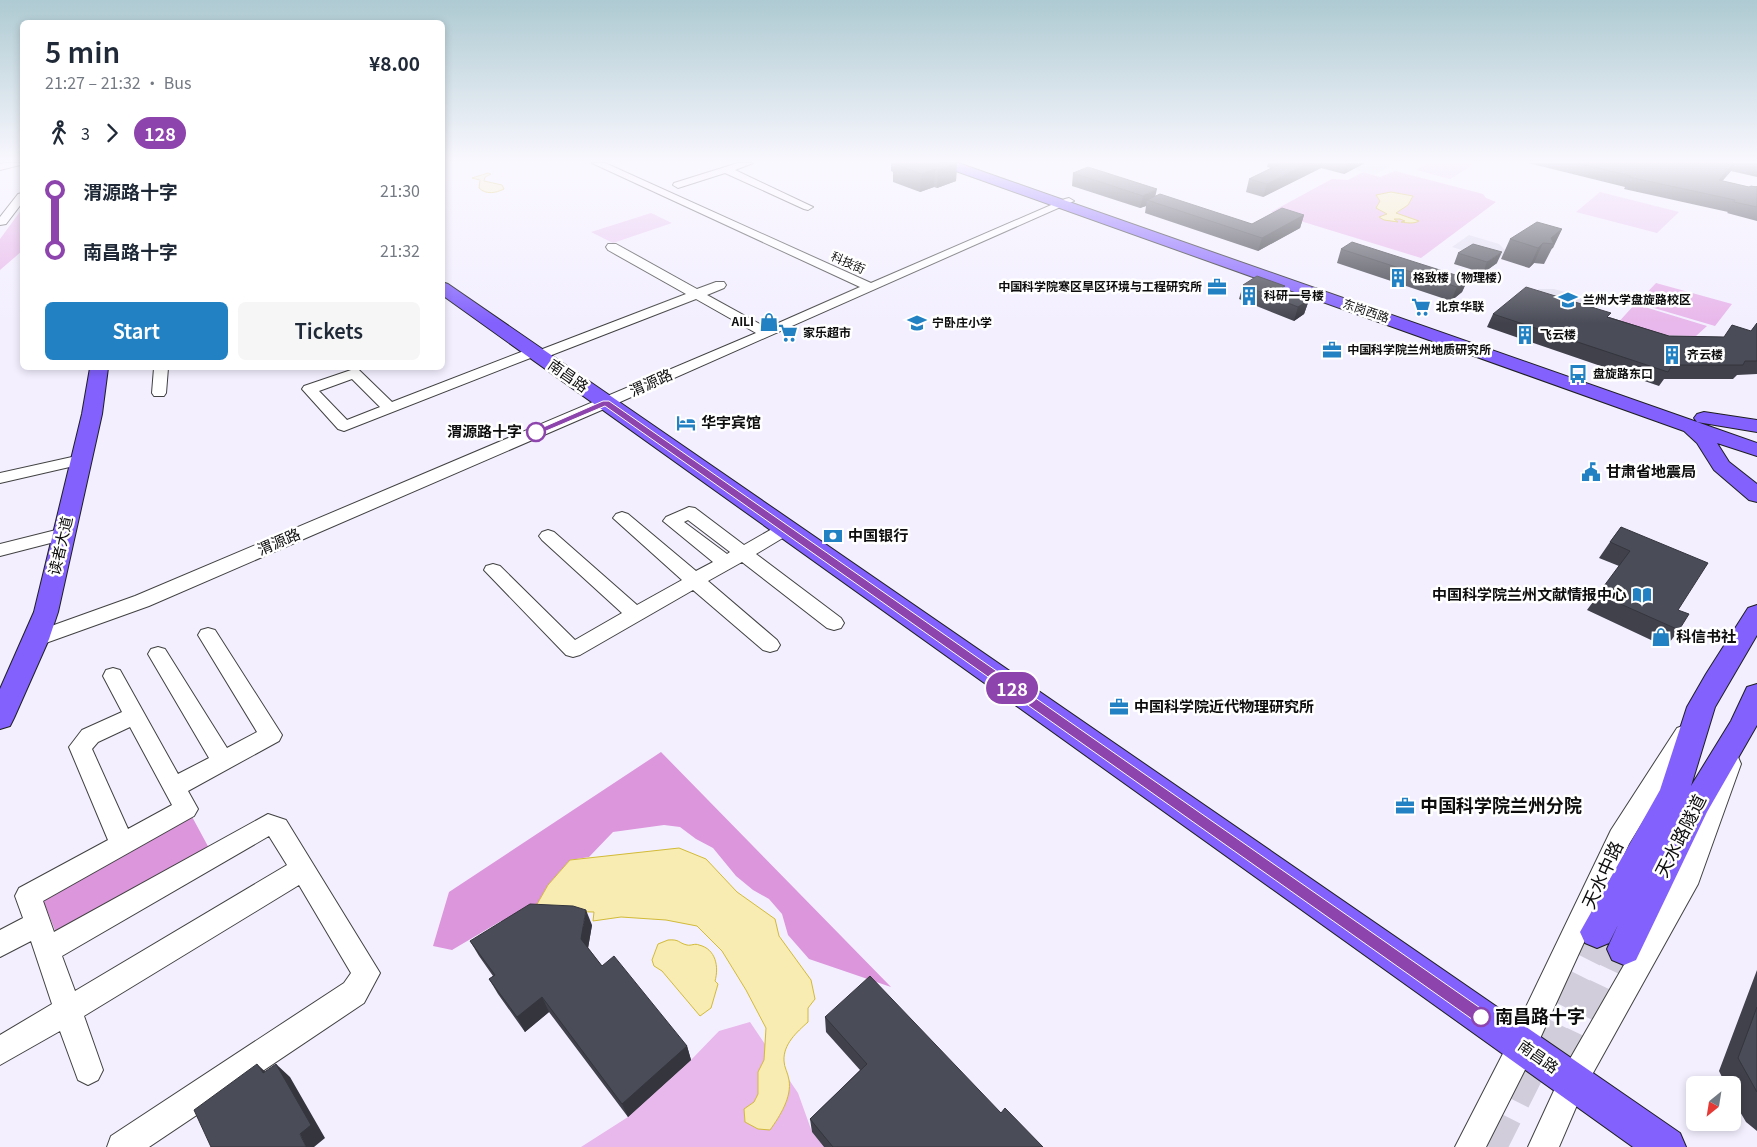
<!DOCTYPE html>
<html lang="en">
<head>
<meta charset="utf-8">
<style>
  :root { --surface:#fff; --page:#f6f6f7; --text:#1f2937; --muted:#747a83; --accent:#2181c3 }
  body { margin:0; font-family:Georgia,"Noto Sans SC",serif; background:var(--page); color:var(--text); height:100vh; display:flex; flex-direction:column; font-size:19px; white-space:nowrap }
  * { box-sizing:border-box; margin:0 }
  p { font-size:16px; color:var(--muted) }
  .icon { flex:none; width:28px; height:28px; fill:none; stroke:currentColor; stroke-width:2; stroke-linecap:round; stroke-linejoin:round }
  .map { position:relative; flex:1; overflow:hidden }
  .panel { position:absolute; left:20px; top:20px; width:425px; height:350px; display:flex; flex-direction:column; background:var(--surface); border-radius:8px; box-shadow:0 2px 8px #0003 }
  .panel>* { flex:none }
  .badge { padding:0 10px; border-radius:16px; font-size:18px; line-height:32px }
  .needle { width:32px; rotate:210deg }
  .fabs { position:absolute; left:1686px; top:1076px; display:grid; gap:10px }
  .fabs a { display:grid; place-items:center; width:55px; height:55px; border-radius:8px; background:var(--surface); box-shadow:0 2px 8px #0003; font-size:25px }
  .map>.badge { position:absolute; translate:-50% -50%; box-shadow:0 0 0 2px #fff }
  .legs { display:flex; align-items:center; gap:8px; height:55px; padding:0 25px; font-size:16px }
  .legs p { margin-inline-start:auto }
  .overview { display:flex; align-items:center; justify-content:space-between; height:85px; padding:0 25px }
  h1 { font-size:28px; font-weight:600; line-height:38px }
  .cta { display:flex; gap:10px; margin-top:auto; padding:10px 25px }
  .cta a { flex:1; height:58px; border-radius:8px; background:var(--accent); color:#fff; font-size:20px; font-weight:600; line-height:58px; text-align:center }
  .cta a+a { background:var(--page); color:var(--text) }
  ul { padding:0 25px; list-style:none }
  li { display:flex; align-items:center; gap:18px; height:60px; font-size:19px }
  li i { display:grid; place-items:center; width:8px; height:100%; margin:0 6px; background:currentColor }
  li i::after { content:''; width:12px; height:12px; margin:-6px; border:4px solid; border-radius:50%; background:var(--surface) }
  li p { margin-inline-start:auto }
  li:first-child i { background:linear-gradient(#0000 50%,currentColor 0) }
  li:last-child i { background:linear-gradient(currentColor 50%,#0000 0) }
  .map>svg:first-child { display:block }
  .green { fill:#e8b7eb }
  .forest { fill:#dc96dc }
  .pitch { fill:#eac9f2 }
  .plaza { fill:#e1def0 }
  .water { fill:#f8ecb2; stroke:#d2bb36 }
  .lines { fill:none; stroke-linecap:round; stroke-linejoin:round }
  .major-tunnel { stroke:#d1cddb; stroke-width:35; stroke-dasharray:35 18; stroke-linecap:butt }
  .minor-casing { stroke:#414141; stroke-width:2 }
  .major-casing { stroke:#1f1f1f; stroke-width:2 }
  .minor { fill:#fff; fill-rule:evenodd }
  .major { fill:#8261fd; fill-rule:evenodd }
  .wall { fill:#40414b }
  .shaded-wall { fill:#34353d }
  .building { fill:#4a4c57; stroke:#34353d }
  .line-1 { fill:#8e44ad; stroke:#fff }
  .stop-1-dot { fill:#fff; stroke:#8e44ad; stroke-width:2.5 }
  .labels { text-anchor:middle; stroke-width:5; stroke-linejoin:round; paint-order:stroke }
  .far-street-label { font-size:12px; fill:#0e0e0e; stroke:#fff }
  .far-poi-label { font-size:12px; font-weight:bold; fill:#0e0e0e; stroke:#fff; text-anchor:start }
  .street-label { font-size:15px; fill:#0e0e0e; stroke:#fff }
  .poi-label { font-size:15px; font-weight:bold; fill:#0e0e0e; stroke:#fff; text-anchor:start }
  .stop-label { font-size:15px; font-weight:bold; fill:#0e0e0e; stroke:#fff; text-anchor:end }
  .near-poi-label { font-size:18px; font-weight:bold; fill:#0e0e0e; stroke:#fff; text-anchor:start }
  .near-street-label { font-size:18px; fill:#0e0e0e; stroke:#fff }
  .near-stop-label { font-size:18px; font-weight:bold; fill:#0e0e0e; stroke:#fff; text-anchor:start }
</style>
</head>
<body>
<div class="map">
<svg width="1757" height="1147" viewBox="0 0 1757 1147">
  <rect width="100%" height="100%" fill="#f3efff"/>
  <!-- green -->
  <path class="green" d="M1395,171l88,23 3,4 10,4 -75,56 -150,-46 61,-33 16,1 15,-8 17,5z
    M22,209v42l-22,19v-31z
    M1656,283l76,21 -17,22 -78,-23z
    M1635,304l72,22 -11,10 -48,-1 -32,-10z
    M750,1022l48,71 14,39 12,15h-243l47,-30 63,-57 28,-29z"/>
  <!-- forest -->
  <path class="forest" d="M661,752l230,235 -82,-28 -21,-24 -6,-21 -13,-15 -16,-9 -17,-14 -23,-28 -17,-9 -16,-12 -16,-2 -51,7 -24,25 -19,3 -22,25 -12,21 -25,15h-10l-49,29 -19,-4 16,-54z
    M190,813l20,37 -152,88 -17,-43z"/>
  <!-- pitch -->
  <path class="pitch" d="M1429,163h47l-26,16 -34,-9z
    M1600,192l79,20 -22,21 -81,-21z
    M651,213l21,10 -59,20 -22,-11z"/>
  <!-- plaza -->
  <path class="plaza" d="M1359,163h37l-22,12 -21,-6z
    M1469,235l30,9 8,8 -11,9 -44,-14z
    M1539,289h15l44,12 -17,5 -49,-13z"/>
  <!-- water -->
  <path class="water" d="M488,173l3,1 -6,3 -1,4 18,4 2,4c-8,4 -18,6 -25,-1l1,-8 -8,-2z
    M1391,192l22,4 -5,9 -12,8 23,8c-5,3 -12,2 -18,1l4,-1 -5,-2h-6l4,3 -14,-2 -5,-3 8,-3 -11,-6 4,-7 -4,-6z
    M679,848l27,11 31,33 38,27 4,17 32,44 4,19 -7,9v14c-11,10 -25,22 -24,39 0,6 4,12 5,19 3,17 -9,36 -19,50l-12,-1 -13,-7 -1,-13 10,-7 4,-8v-22l6,-12 2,-32 -20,-38 -24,-39 -25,-25 -31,-6 -45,-3 -28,4 1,-9 -54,-1 -4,-5 12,-21 22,-25z
    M668,940c12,-1 10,3 19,5 4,1 8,-2 12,0 17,4 20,22 16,36l3,3 -7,24 -11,8 -38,-45 -8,-5 -2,-6 6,-16z"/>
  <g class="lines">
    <!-- major-tunnel -->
    <path class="major-tunnel" d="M1568,1067l56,-118
      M1489,1147l108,-215"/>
    <!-- minor casing -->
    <g class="minor-casing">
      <path id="minor" d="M4,163h17l-1,2 -20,5v-6z
        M592,163h13l266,120 194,-84 4,-1 5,3 -463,205 -462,200 -106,38 -7,2 -7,-2 -3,-5 3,-5 106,-38 621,-263 -60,-34 -152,59 -5,1 -6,-2 -189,74 -6,-2 -36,-40 2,-3 50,-17 5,1 33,32 137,-53 5,-1 6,2 146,-56 -78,-44 -2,-3 2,-3h8l81,45 19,-7h8l2,3 -2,3 -17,7 60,33 93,-41zM352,379l28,28 -33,13 -28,-29z
        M738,163h15l-18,7 78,37 -5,3 -4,-1 -79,-36 -47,15 -5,-3 1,-2z
        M22,193v10l-16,21 -6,1v-8l18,-23z
        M154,368h14l-2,25 -2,3h-10l-2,-3z
        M81,455l6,2 2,3 -2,3 -87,20v-10z
        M689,507l6,1 49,37 35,-20 6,-2 6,2 3,4 -3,4 -35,21 85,64 3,5 -3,5 -7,2 -7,-2 -85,-66 -34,19 69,59 3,5 -3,5 -7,2 -7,-2 -70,-60 -113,65 -7,2 -7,-2 -82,-85 2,-4 7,-2 7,2 75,74 47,-27 -80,-73 -3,-4 3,-4 6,-2 6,2 83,73 45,-25 -69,-62 3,-4 6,-2 6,2 68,57 17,-9 -50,-41 3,-4zM688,520l42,32 -3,2 -43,-32z
        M64,528l6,2 3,4 -3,4 -70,18v-12z
        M208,628l7,2 67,105 -3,6 -91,50 10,18 -4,7 -151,85 11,31 214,-118 18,6 94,153 -16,30 -215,144h-42l4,-11 233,-153 7,-10 -52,-88 -215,131 19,54 -5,10 -10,5 -10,-5 -18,-49 -60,34v-30l52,-31 -21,-63 -31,16v-27l23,-12 -8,-22 4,-8 89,-48 -39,-93 13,-17 40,-18 -19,-36 3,-6 7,-2 7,2 58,104 31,-16 -61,-104 3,-5 7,-2 7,2 62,99 30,-16 -59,-97 3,-5zM130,727l42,78 -44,24 -36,-80 6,-7zM269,836l18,29 -212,126 -13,-35z
        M1685,725l8,3 3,6 -67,110 -97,212 -46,91h-31l57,-111 99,-206 66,-102z
        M1730,755l8,2 3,7 -43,120 -115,207 -24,56h-31l35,-76 115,-200 41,-107 3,-7z"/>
    </g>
    <!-- major casing -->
    <g class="major-casing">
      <path id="major" d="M940,163h18l739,259 -3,-4 3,-4 7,-2 53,8v12l-60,-10 60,21v13l-40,-13 12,19 28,22v18l-8,-2 -35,-30 -17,-27 -13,-12 -742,-265z
        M442,282l6,2 1232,849 6,14h-53l-1191,-852z
        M90,368h18l-6,46 -44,198 -9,27 -35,79 -4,8 -10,3v-40l34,-77 48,-198z
        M1757,605v30l-42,72 -24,79 40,-65 16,-34 10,-3v41l-50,87 -71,148 -12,5 -12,-5 -5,-11 11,-24 -9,18 -12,5 -12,-5 -5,-11 80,-142 27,-83 19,-33 42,-66z"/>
    </g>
    <!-- minor -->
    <use href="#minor" class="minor"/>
    <!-- major -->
    <use href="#major" class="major"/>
  </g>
  <!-- wall -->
  <path class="wall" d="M891,163h66l-1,18 -19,7 -3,-1 -14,5 -27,-10v-10l-2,-1z
    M1268,163h97l-21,11 -23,-6 -58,29 -17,-5 3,-13 22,-11 -4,-1z
    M1528,163h229v14l-26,-6 -9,10 27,6 8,-1v35l-30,-8 1,-1 -104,-23 1,-2z
    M1073,173l179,51 52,-9 -4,13 -42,23 -113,-38 1,-7 -6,2 -68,-22z
    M1562,229l-18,35 -10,-1 -5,5 -28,-9 9,-20z
    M1341,249l127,30 -6,13 -11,9 -114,-38z
    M1458,253l39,10 -14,10 -29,-9z
    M1243,285l40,6 26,9 -5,14 -10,7 -55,-22z
    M1493,314l116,3 60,19 55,1 27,-6 6,-8v51l-20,1 -4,4h-69l-5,7 -172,-59z
    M1621,527l57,83 1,20 -13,17 -79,-37 32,-44 -20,-8 11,-16z
    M592,925l-4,23 14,18 85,80 4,14 -63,57 -79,-105 -24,20 -27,-38 -9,-15 4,-3 -14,-20 -9,-15z
    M1757,970v161l-11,-9 -14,-24v-13h-6l-7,-14z
    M825,1017l176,96 42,34h-219l-12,-15 -2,-13 50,-49 -34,-38z"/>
  <!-- shaded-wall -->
  <path class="shaded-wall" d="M957,163l-1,18 -19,7 1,-18z
    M1309,163h13l-1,5 -58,29 4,-13z
    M1347,163h18l-21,11z
    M1734,163h1l-4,8 -18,21 6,-12z
    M935,169l-1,18 -14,5 1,-18z
    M1157,189l-3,13 -7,-2 -1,6 -6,2 3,-12z
    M1304,215l-4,13 -42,23 4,-13z
    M1562,229l-9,19 -2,1 3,-5 -3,-6z
    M1543,243l-9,20 -5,5 9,-20z
    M1502,252l-5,11 -14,10 4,-11z
    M1468,279l-6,13 -11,9 6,-14z
    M1309,300l-5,14 -10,7 4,-14z
    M586,910l6,15 -5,29 -6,-15z
    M542,997l7,15 -24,20 -8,-15z
    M687,1046l4,14 -63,57 -6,-13z
    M257,1064l15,14 -9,-5z
    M276,1064l14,13 35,61 -11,9h-8l-6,-13z"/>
  <!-- building -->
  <path class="building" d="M898,163h59l-19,7 -3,-1 -14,5 -27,-10z
    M1282,163h27l-42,21 -18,-5z
    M1577,163h157l-15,17 30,7 2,-1 5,1 1,-1v21l-23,-5 1,-2 -106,-23 2,-1z
    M1088,167l69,22 -14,7 -70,-23z
    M1160,194l92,30 30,-16 22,7 -42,23 -115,-38z
    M1537,222l25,7 -11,9 3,6 -11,-1 -5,5 -28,-9z
    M1352,242l116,37 -11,8 -116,-38z
    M1473,244l29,8 -15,10 -29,-9z
    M1257,276l28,10 -6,4 30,10 -11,7 -55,-22z
    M1526,287l85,26 -4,4 62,19 55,1 8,-12 19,6 6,-8v38h-12l-2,4h-71l-4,7 -175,-58z
    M1621,527l87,36 -30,47 11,4 -10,16 -81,-36 32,-43 -20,-9z
    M530,904l43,2 13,4 -5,29 21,27 12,-10 73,90 -65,58 -80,-107 -25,20 -28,-38 6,-4 -25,-34z
    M870,976l131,137 4,-5 38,39h-210l-23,-28 57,-55 -42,-47z
    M1757,1007v85l-19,-34z
    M257,1064l6,9 13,-9 35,61 -11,9 6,13h-95l-17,-37z"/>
  <!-- sky -->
  <linearGradient id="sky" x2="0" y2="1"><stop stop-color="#aecad2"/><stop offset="0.5" stop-color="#faf8ff"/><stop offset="1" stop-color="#faf8ff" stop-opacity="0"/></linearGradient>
  <rect width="1757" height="323" fill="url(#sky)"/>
  <!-- line-1 -->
  <path class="line-1" d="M603,401h6l877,611 2,5 -2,5 -5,3 -5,-3 -871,-616 -66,28 -7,-2z"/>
  <!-- icons -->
  <defs>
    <g id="building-bare" transform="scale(1.5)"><path d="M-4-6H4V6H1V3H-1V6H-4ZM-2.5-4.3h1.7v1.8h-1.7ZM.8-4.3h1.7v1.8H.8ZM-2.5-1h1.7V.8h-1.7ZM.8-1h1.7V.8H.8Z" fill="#2181c3" stroke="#fff" stroke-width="2.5" paint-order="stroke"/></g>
    <g id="office-bare" transform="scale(1.5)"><path d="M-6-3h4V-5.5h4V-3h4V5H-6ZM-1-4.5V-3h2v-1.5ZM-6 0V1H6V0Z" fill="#2181c3" stroke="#fff" stroke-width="2.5" paint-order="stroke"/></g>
    <g id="university-bare" transform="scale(1.5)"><path d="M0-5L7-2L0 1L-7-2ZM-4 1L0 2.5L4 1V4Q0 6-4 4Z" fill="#2181c3" stroke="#fff" stroke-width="2.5" paint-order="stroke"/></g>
    <g id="supermarket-bare" transform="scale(1.5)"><path d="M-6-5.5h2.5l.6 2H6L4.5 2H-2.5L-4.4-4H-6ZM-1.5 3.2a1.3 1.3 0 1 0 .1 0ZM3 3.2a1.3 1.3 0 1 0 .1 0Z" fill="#2181c3" stroke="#fff" stroke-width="2.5" paint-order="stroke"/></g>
    <g id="shop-bare" transform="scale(1.5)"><path d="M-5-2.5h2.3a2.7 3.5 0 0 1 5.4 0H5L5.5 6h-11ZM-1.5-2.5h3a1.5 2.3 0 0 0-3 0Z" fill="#2181c3" stroke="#fff" stroke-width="2.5" paint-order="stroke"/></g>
    <g id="school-bare" transform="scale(1.5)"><path d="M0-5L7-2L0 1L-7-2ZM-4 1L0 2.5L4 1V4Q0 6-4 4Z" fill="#2181c3" stroke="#fff" stroke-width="2.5" paint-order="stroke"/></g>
    <g id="bus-bare" transform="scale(1.5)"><path d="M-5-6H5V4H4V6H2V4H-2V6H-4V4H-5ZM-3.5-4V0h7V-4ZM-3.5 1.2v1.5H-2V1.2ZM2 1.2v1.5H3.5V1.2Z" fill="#2181c3" stroke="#fff" stroke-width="2.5" paint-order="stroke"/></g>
    <g id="hotel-bare" transform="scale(1.5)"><path d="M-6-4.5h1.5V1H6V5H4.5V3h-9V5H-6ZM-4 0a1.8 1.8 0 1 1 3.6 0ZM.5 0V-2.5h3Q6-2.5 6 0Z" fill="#2181c3" stroke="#fff" stroke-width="2.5" paint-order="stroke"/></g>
    <g id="civic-bare" transform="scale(1.5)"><path d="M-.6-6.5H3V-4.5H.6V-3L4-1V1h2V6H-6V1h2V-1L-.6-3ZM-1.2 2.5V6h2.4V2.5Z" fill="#2181c3" stroke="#fff" stroke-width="2.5" paint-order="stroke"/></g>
    <g id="bank-bare" transform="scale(1.5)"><path d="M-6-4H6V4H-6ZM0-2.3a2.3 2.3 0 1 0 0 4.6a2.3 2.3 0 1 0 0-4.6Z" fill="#2181c3" stroke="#fff" stroke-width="2.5" paint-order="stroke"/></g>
    <g id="library-bare" transform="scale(1.5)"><path d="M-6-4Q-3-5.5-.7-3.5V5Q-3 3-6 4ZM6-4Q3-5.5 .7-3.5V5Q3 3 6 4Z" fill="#2181c3" stroke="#fff" stroke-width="2.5" paint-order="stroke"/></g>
  </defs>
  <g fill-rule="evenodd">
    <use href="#building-bare" x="1398" y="278"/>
    <use href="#office-bare" x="1217" y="287"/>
    <use href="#building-bare" x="1249" y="296"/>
    <use href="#university-bare" x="1568" y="300"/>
    <use href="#supermarket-bare" x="1421" y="307"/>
    <use href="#shop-bare" x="769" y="322"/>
    <use href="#school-bare" x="917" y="323"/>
    <use href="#supermarket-bare" x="788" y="333"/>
    <use href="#building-bare" x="1525" y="335"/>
    <use href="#office-bare" x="1332" y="350"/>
    <use href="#building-bare" x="1672" y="355"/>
    <use href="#bus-bare" x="1578" y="374"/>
    <use href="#hotel-bare" x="686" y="423"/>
    <use href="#civic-bare" x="1591" y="472"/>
    <use href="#bank-bare" x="833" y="536"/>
    <use href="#library-bare" x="1642" y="595"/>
    <use href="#shop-bare" x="1661" y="637"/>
    <use href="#office-bare" x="1119" y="707"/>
    <use href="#office-bare" x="1405" y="806"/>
  </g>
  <!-- markers -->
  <g class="stop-1-dot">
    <circle cx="536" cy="432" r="9"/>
    <circle cx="1481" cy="1017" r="9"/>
  </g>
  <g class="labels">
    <!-- far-street labels -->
    <g class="far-street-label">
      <text transform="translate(848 263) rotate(24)" y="4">科技街</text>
      <text transform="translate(1366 311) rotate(19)" y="4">东岗西路</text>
    </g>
    <!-- far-poi labels -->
    <g class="far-poi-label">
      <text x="1413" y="282">格致楼（物理楼）</text>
      <text x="1202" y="291" text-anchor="end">中国科学院寒区旱区环境与工程研究所</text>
      <text x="1264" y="300">科研一号楼</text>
      <text x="1583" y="304">兰州大学盘旋路校区</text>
      <text x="1436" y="311">北京华联</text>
      <text x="754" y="326" text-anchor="end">AILI</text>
      <text x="932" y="327">宁卧庄小学</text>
      <text x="803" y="337">家乐超市</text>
      <text x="1540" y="339">飞云楼</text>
      <text x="1347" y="354">中国科学院兰州地质研究所</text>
      <text x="1687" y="359">齐云楼</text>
      <text x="1593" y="378">盘旋路东口</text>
    </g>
    <!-- street labels -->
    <g class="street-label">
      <text transform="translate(568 376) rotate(35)" y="5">南昌路</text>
      <text transform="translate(651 383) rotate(-24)" y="5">渭源路</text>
      <text transform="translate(279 542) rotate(-23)" y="5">渭源路</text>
      <text transform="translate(61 546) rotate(-77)" y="5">读者大道</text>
      <text transform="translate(1538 1057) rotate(35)" y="5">南昌路</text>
    </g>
    <!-- poi labels -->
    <g class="poi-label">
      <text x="701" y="428">华宇宾馆</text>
      <text x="1606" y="477">甘肃省地震局</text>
      <text x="848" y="541">中国银行</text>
      <text x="1627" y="600" text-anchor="end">中国科学院兰州文献情报中心</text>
      <text x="1676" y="642">科信书社</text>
      <text x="1134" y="712">中国科学院近代物理研究所</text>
    </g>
    <!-- stop labels -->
    <g class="stop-label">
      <text x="522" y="437">渭源路十字</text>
    </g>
    <!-- near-poi labels -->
    <g class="near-poi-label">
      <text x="1420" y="812">中国科学院兰州分院</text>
    </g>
    <!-- near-street labels -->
    <g class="near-street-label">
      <text transform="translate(1681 836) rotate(-63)" y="6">天水路隧道</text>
      <text transform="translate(1603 875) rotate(-65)" y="6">天水中路</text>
    </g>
    <!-- near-stop labels -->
    <g class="near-stop-label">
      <text x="1495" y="1023">南昌路十字</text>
    </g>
  </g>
</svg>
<div class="fabs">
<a><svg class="needle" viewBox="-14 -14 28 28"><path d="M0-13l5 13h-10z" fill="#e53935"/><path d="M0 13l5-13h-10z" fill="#747a83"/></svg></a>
</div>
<b class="badge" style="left:1012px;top:688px;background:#8e44ad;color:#fff">128</b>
<section class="panel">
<div class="overview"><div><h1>5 min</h1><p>21:27 – 21:32 · Bus</p></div><b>¥8.00</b></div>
<div class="legs"><svg class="icon" aria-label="walk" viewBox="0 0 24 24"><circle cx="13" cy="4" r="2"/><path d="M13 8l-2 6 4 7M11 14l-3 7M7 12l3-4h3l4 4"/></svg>3<svg class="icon" aria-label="forward" viewBox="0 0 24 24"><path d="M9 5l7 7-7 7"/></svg><b class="badge" style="background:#8e44ad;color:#fff">128</b></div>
<ul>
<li><i style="color:#8e44ad"></i><b>渭源路十字</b><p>21:30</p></li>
<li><i style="color:#8e44ad"></i><b>南昌路十字</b><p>21:32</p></li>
</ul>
<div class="cta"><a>Start</a><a>Tickets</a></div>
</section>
</div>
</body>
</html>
